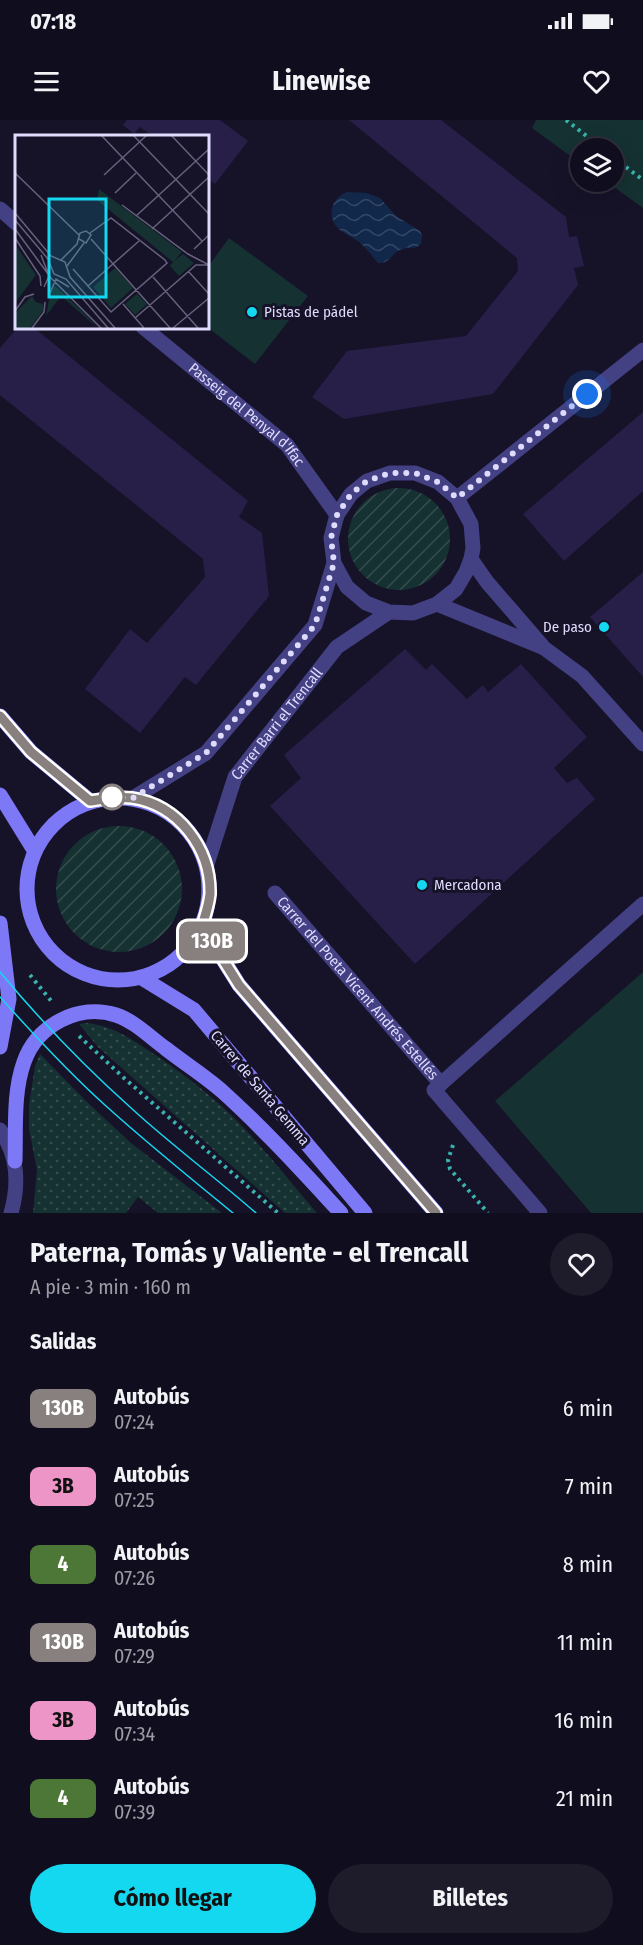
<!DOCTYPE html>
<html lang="es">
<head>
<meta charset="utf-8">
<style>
  :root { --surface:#100e1e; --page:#1e1c2b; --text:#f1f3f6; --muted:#9c9ca4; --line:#302e3c; --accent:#14d8f0 }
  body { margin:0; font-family:"Fira Sans Condensed",sans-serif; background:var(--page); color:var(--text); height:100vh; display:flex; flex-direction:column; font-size:22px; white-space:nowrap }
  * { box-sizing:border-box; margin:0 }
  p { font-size:20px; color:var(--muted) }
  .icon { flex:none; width:33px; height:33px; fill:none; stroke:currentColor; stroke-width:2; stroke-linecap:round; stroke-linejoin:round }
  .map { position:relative; height:1093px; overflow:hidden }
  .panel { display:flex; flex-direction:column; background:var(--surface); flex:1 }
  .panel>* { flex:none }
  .badge { padding:0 12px; border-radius:9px; font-size:21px; line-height:39px }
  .buttons { position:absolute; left:570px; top:18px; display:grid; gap:12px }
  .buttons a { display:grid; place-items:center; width:54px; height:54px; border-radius:50%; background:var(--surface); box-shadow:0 6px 24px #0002,0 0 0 2px var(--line); font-size:30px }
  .you { position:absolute; width:30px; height:30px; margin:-15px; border:4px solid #fff; border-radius:50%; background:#1a73e8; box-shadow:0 0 0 9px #1a73e833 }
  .map>.badge { position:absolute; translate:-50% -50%; box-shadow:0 0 0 3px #fff }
  h2 { padding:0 30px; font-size:22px; line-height:54px }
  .round { display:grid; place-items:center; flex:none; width:63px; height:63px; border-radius:32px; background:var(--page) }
  .summary { display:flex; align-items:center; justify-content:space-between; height:102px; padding:0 30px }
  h1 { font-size:28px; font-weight:700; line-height:45px }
  .primary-button { display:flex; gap:12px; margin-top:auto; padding:12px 30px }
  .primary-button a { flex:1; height:69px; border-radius:36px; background:var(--accent); color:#111; font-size:24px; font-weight:700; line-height:69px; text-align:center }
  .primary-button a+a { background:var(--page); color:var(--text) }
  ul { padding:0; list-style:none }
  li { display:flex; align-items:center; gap:18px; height:78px; padding:0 30px }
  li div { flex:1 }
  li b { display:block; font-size:22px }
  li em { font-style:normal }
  li .badge { min-width:66px; font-weight:700; text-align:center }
  .status { display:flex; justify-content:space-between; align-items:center; height:42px; padding:0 30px; background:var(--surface); direction:ltr }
  .status svg { height:16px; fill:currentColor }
  header { display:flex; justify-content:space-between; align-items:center; height:78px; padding:0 30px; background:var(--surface); font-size:27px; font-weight:700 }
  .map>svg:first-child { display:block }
  .grass { fill:url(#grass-dots) }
  .park { fill:#153131 }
  .garden { fill:url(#garden-furrows) }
  .water { fill:url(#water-waves) }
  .building { fill:#281f48 }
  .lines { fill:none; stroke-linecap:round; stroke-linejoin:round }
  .path { stroke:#39b3ad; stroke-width:4; stroke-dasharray:3 4.5; stroke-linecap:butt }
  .minor { stroke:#434084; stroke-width:15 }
  .secondary { stroke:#7d78f6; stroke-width:15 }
  .tram { stroke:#14d8f0; stroke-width:1.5 }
  .line-casing { stroke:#fff; stroke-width:14 }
  .line { stroke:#887f7f; stroke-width:9 }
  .walk { stroke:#dfdbfd; stroke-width:6; stroke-dasharray:0 10.8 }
  .poi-dot { fill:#14d8f0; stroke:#161228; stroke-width:2 }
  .stop-dot { fill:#fff; stroke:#887f7f; stroke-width:3 }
  .labels { text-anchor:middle; stroke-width:6; stroke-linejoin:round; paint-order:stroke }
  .poi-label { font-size:15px; fill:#dfdbfd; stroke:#161228; text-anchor:start }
  .street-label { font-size:15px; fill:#dfdbfd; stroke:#161228 }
  .inset-road { fill:none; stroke:#66627d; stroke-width:1.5 }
  .view { fill:#14d8f0; fill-opacity:0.15; stroke:#14d8f0; stroke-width:3 }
  .inset-edge { fill:none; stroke:#dfdbfd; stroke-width:3 }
</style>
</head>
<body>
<div class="status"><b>07:18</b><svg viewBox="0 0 49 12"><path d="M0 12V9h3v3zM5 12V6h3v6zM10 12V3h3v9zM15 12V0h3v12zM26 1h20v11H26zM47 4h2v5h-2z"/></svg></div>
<header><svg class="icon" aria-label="menu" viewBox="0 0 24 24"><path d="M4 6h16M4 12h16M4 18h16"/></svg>Linewise<svg class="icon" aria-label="heart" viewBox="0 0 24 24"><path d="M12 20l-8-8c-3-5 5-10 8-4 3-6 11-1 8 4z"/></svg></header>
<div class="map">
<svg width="643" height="1093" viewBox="0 0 643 1093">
  <defs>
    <pattern id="grass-dots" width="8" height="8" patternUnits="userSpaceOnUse" patternTransform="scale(1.5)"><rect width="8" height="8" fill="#153131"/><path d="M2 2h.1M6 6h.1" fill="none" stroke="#374e50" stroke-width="1.8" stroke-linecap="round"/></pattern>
    <pattern id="garden-furrows" width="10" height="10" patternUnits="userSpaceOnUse" patternTransform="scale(1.5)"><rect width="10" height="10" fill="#153131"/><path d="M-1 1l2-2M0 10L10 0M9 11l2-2" fill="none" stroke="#374e50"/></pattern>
    <pattern id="water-waves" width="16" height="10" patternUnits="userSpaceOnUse" patternTransform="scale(1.5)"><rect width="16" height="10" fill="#12284b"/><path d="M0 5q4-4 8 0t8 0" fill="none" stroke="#344766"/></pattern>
  </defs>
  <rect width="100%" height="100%" fill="#161228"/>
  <!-- grass -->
  <path class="grass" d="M87,903c28,3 47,18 70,33 25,17 50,36 72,57 32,31 59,66 88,100h-32l-187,-166 -19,-23z
    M40,934l47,48 44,41 91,70h-64l-20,-16 -12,16h-93l4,-43 -8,-41v-24l6,-39z"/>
  <!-- park -->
  <path class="park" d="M536,0h107v88l-36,-26h7v-34h-34v15l-48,-35z
    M229,118l79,58 -53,68 -48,-37v-59z
    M643,852v241h-52l-96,-112z"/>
  <!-- garden -->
  <path class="garden" d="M348 419a51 51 0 1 1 102 0a51 51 0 1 1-102 0Z
    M56 769a63 63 0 1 1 126 0a63 63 0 1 1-126 0Z"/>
  <!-- water -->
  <path class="water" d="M347,72l20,1 13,5 16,18 24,15 2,4 -1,9c-6,6 -11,2 -18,5 -12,3 -12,15 -25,14 -6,-7 -12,-15 -19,-21 -7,-6 -18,-9 -23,-16 -10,-14 -2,-29 11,-34z"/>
  <!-- building -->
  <path class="building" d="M127,0h93l28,21 -33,43 -8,-5v-43h-55l-12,-9 -6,7 -11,-9z
    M349,0h92l125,97 3,20 8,-1 7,30 -10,2 4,17 -85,109 -149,25 -32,-22 35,-46 119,-15 52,-65 -1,-13z
    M18,207h15l215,174 -9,16 23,16 7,63 -73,89 -11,-8 -45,56 -55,-44 45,-60 17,14 58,-66 -2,-18 -203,-164v-47z
    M643,292v79l-79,70 -41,-47z
    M643,452v105l-53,-60z
    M405,529l21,21 6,-6 35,35 16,-14 5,7 33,-28 66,73 -33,31 13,15 10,-5 18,21 -180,165 -145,-158 31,-28 -17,-23z"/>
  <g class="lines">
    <!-- path -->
    <path class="path" d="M566,0l36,28
      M614,38l29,22
      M30,855l22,27
      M79,916l45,42 154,135
      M453,1025l-5,15 2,9 38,44"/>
    <!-- minor -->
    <g class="minor">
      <path d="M0,89l16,14"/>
      <path id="s1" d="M143,207l144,118 50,70"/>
      <path d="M457,378l186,-148"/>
      <path d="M471,439l16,23 57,66 38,28 61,68"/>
      <path d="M437,484l105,43"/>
      <path d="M133,678l73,-45 109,-128 19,-62 -3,-25 6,-23 14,-21 16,-13 23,-8h25l23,9 19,16 14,26 2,24 -2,11 -5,13 -10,17 -19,15 -24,9 -24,-1 -23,-9 -19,-16 -13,-24"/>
      <path id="s2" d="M207,744l28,-87 102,-130 52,-35"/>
      <path id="s3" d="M275,773l166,191"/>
      <path d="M0,1010c18,25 19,55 11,83"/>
      <path d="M540,1093l-106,-123 209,-186"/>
    </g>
    <!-- secondary -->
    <path class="secondary" d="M0,596l31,36 59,49
      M0,675l34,55
      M27 769a91 91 0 1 1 182 0a91 91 0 1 1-182 0Z
      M0,803l9,76 -9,48
      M202,806l37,59 197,228
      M142,858l52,32 171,203
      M15,1041c1,-32 -2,-69 9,-99 13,-37 55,-59 92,-47 18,6 34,22 49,33 19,15 40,28 58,44 42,38 80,80 118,121"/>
    <!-- tram -->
    <path class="tram" d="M0,852c40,48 83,93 130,135 40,37 85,70 126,106
      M0,877c34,38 68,75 106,109 41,37 84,72 127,107"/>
  </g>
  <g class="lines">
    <!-- line casing -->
    <g class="line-casing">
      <path id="line" d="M0,596l31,36 59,49c14,-2 28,-5 42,-3 47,7 79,51 78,96 -1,11 -5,22 -8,32l37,59 197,228"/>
    </g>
    <!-- line -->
    <use href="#line" class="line"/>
    <!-- walk -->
    <path class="walk" d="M112,677l21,1 73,-45 109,-128 19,-62 -3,-25 6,-23 14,-21 16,-13 23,-8h25l23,9 19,16 130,-104"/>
  </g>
  <!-- markers -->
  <g class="poi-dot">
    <circle cx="252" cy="192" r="6"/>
    <circle cx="604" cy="507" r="6"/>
    <circle cx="422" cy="765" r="6"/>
  </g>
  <circle class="stop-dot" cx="112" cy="677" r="12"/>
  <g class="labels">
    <!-- poi labels -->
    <g class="poi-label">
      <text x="264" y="197">Pistas de pádel</text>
      <text x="592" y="512" text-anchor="end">De paso</text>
      <text x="434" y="770">Mercadona</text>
    </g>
    <!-- street labels -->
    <g class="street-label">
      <text dy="5" stroke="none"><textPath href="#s1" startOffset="136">Passeig del Penyal d'Ifac</textPath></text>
      <text dy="5" stroke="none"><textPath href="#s2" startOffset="159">Carrer Barri el Trencall</textPath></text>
      <text dy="5" stroke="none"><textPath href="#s3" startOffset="126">Carrer del Poeta Vicent Andrés Estellés</textPath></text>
      <text transform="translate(260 968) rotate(50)" y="5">Carrer de Santa Gemma</text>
    </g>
  </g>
  <!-- overview -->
  <g transform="translate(15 15)">
    <rect width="194" height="194" fill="#161228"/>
    <path d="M0,109l21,31 -21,28zM37,148l31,29 15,16 -37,-32 -15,20z" fill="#153131"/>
    <path d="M84,54l83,63 -8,9 9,-7 11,9 -15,13 -9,-10 3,-4 -76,-62zM100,133l18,20 -22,20 -18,-21zM122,159l10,10 -12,11 -10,-11zM17,161l4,6 7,2v7l-13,17h-15v-15z" fill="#153131"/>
    <path class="inset-road" d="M86,0l101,106M118,0l76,79M156,0l38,40M0,38l64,62M89,40l43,-40M100,58l21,-20M107,70l66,49 21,11M0,78l36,43 14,6 5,15 45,51M121,81l73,-67M0,85l33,39 6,15 12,5 42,49M0,94l36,49 50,50M137,94l57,-52M75,98l21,-15 54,42 2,3 -56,49 -23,-26 51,-45M0,103l25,38 1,10M76,104l79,89M179,114l15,-14M26,120l8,21 -5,11M46,125l16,-16 3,-11 6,-2 5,4 -5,8 -7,-4M52,131l17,-23M58,134l15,17M173,136l21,23M138,142l45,51M35,158l6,-14 13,8M108,169l21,24M0,176l10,-14 9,-3M120,183l61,-53h12M17,193l12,-16 1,-10M158,193l36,-30"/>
    <path class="view" d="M34,64h57v98h-57z"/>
    <rect width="194" height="194" class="inset-edge"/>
  </g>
</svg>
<div class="buttons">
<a><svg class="icon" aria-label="layers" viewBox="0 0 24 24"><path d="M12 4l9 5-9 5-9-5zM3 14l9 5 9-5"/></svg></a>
</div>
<div class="you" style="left:587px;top:274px"></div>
<b class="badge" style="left:212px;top:821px;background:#887f7f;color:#fff">130B</b>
</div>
<section class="panel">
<div class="summary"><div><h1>Paterna, Tomás y Valiente - el Trencall</h1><p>A pie · 3 min · 160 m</p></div><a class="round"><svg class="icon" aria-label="heart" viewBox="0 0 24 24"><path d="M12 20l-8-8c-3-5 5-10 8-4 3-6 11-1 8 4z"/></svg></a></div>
<h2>Salidas</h2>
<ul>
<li><span class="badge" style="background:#887f7f;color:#fff">130B</span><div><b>Autobús</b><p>07:24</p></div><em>6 min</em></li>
<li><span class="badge" style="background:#ee95c8;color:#111">3B</span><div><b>Autobús</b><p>07:25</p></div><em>7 min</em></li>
<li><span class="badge" style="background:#4c7737;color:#fff">4</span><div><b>Autobús</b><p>07:26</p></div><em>8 min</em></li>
<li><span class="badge" style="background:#887f7f;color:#fff">130B</span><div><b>Autobús</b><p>07:29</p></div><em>11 min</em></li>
<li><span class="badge" style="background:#ee95c8;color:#111">3B</span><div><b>Autobús</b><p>07:34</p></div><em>16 min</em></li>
<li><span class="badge" style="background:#4c7737;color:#fff">4</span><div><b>Autobús</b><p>07:39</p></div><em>21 min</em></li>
</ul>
<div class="primary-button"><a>Cómo llegar</a><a>Billetes</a></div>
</section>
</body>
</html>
